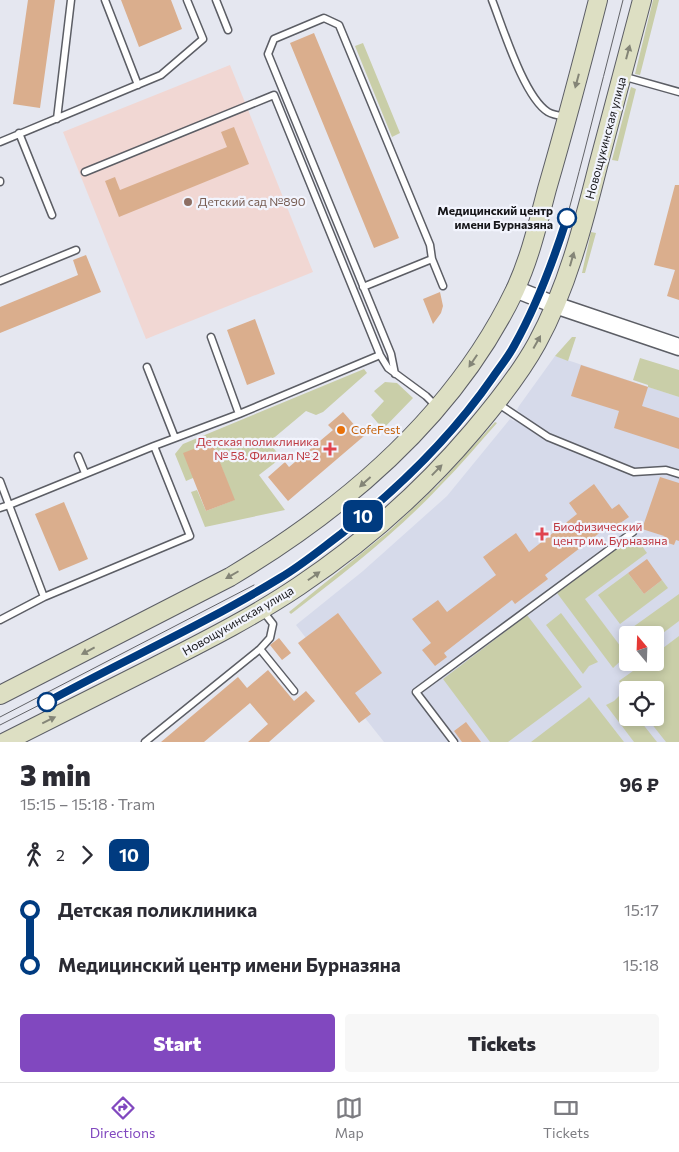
<!DOCTYPE html>
<html lang="en">
<head>
<meta charset="utf-8">
<style>
  :root { --surface:#fff; --page:#f7f7f7; --text:#2b2b33; --muted:#7c7c81; --line:#e1e1e2; --accent:#8148bf }
  body { margin:0; font-family:Commissioner,sans-serif; background:var(--page); color:var(--text); height:100vh; display:flex; flex-direction:column; font-size:19px; white-space:nowrap }
  * { box-sizing:border-box; margin:0 }
  p { font-size:16px; color:var(--muted) }
  .icon { flex:none; width:28px; height:28px; fill:none; stroke:currentColor; stroke-width:2; stroke-linecap:round; stroke-linejoin:round }
  .map { position:relative; height:742px; overflow:hidden }
  .panel { display:flex; flex-direction:column; background:var(--surface); flex:1 }
  .panel>* { flex:none }
  .badge { padding:0 10px; border-radius:8px; font-size:18px; line-height:32px }
  .needle { width:32px; rotate:341deg }
  .tools { position:absolute; left:619px; top:626px; display:grid; gap:10px }
  .tools a { display:grid; place-items:center; width:45px; height:45px; border-radius:5px; background:var(--surface); box-shadow:0 2px 8px #0003; font-size:25px }
  .map>.badge { position:absolute; translate:-50% -50%; box-shadow:0 0 0 2px #fff }
  .legs { display:flex; align-items:center; gap:8px; height:55px; padding:0 20px; font-size:16px }
  .legs p { margin-inline-start:auto }
  .head { display:flex; align-items:center; justify-content:space-between; height:85px; padding:0 20px }
  h1 { font-size:28px; font-weight:800; line-height:38px }
  .cta { display:flex; gap:10px; margin-top:auto; padding:10px 20px }
  .cta a { flex:1; height:58px; border-radius:5px; background:var(--accent); color:#fff; font-size:20px; font-weight:800; line-height:58px; text-align:center }
  .cta a+a { background:var(--page); color:var(--text) }
  ul { padding:0 20px; list-style:none }
  li { display:flex; align-items:center; gap:18px; height:55px; font-size:19px }
  li i { display:grid; place-items:center; width:8px; height:100%; margin:0 6px; background:currentColor }
  li i::after { content:''; width:12px; height:12px; margin:-6px; border:4px solid; border-radius:50%; background:var(--surface) }
  li p { margin-inline-start:auto }
  li:first-child i { background:linear-gradient(#0000 50%,currentColor 0) }
  li:last-child i { background:linear-gradient(currentColor 50%,#0000 0) }
  .tabs { display:flex; justify-content:space-around; align-items:center; height:70px; border-top:1px solid var(--line); background:var(--surface); font-size:14px; color:var(--muted) }
  .tabs a { display:grid; justify-items:center; gap:2px }
  .tabs .active { color:var(--accent) }
  .map>svg:first-child { display:block }
  .built { fill:#d6daea; fill-rule:evenodd }
  .education { fill:#f1d7d3 }
  .green { fill:#c9cea8 }
  .building { fill:#daae8d }
  .lines { fill:none; stroke-linecap:round; stroke-linejoin:round }
  .service-casing { stroke:#5c5e65; stroke-width:9 }
  .tertiary-casing { stroke:#5c5e65; stroke-width:19 }
  .secondary-casing { stroke:#5c5e65; stroke-width:20 }
  .service { stroke:#fff; stroke-width:6 }
  .tertiary { stroke:#fff; stroke-width:16 }
  .secondary { stroke:#dddfc3; stroke-width:18 }
  .tram { stroke:#626368; stroke-width:1 }
  .oneway { fill:#848577 }
  .line-1-casing { stroke:#fff; stroke-width:11 }
  .line-1 { stroke:#003b80; stroke-width:8 }
  .education-dot { fill:#8d6e63; stroke:#f2f4fd; stroke-width:2 }
  .stop-1-dot { fill:#fff; stroke:#003b80; stroke-width:2.5 }
  .food-dot { fill:#e8710a; stroke:#f2f4fd; stroke-width:2 }
  .health-dot { fill:#e0444e; stroke:#f2f4fd; stroke-width:2 }
  .labels { text-anchor:middle; stroke-width:4.5; stroke-linejoin:round; paint-order:stroke }
  .street-label { font-size:12px; fill:#17171a; stroke:#f2f4fd }
  .education-label { font-size:12px; fill:#785e54; stroke:#f2f4fd; text-anchor:start }
  .stop-label { font-size:12px; font-weight:bold; fill:#17171a; stroke:#f2f4fd; text-anchor:end }
  .food-label { font-size:12px; fill:#c56008; stroke:#f2f4fd; text-anchor:start }
  .health-label { font-size:12px; fill:#be3a42; stroke:#f2f4fd; text-anchor:end }
</style>
</head>
<body>
<div class="map">
<svg width="679" height="742" viewBox="0 0 679 742">
  <rect width="100%" height="100%" fill="#e5e7f0"/>
  <!-- built -->
  <path class="built" d="M555,356l124,41v345h-295l-19,-24 6,-5 -5,-6 -5,3 -65,-85 67,-54 84,-75 63,-77 4,2 6,-9 -3,-2 2,-4zM628,635h27v27h-27zM628,690h27v28h-27z"/>
  <!-- education -->
  <path class="education" d="M230,65l83,207 -167,67 -83,-207z"/>
  <!-- green -->
  <path class="green" d="M653,0h6l-19,75 -5,-1z
    M363,43l37,90 -8,4 -37,-91z
    M631,87l5,2 -18,72 -6,-1z
    M591,232l5,1 -11,40h-3z
    M572,337h4l-8,24 -13,-5z
    M640,358l39,12v27l-31,-10v-2l-15,-5z
    M364,369l3,4 -44,39 -7,3 -10,-4 -37,31 12,16 -22,17 26,35 -80,17 -14,-35 6,-2 9,21 28,-11 -22,-58 -19,36 -7,3 -11,-27 8,-10z
    M385,382l12,1 16,15 -30,31 -12,-14 13,-14 -10,-10z
    M495,422l2,1c-19,21 -37,43 -57,63 -45,48 -97,88 -149,128l-2,-2 100,-81 49,-46z
    M634,535l13,18 -62,46 42,56 -14,13 -56,-75z
    M628,573l16,21 18,-14 6,8 -48,36 -22,-29z
    M679,594v27l-24,18v-4h-27l-2,-3z
    M561,613l37,49 -9,4 -6,8 -37,-49z
    M527,615l55,72 -74,55h-18l-47,-63z
    M679,636v106h-13l-19,-24h8v-28h-27l-1,1 -8,-10 25,-18 11,-1v-8z
    M621,694l6,9 1,15h10l19,24h-23l-28,-37 8,-4z
    M589,697l35,45h-93l55,-42z"/>
  <!-- building -->
  <path class="building" d="M28,0h27l-15,108 -27,-4z
    M121,0h50l11,29 -43,18z
    M314,33l85,205 -25,10 -84,-205z
    M234,127l15,37 -130,53 -14,-36 10,-4 5,13 107,-43 -6,-15z
    M675,185h4v115l-12,-4 8,-26 -21,-5z
    M86,255l15,37 -101,41v-26l78,-32 -5,-15z
    M440,292l3,14 -2,7 -8,11 -10,-25z
    M255,319l20,55 -28,11 -20,-55z
    M581,365l67,22 -6,19 37,12v31l-65,-21 5,-17 -48,-15z
    M343,412l21,24 -76,65 -20,-24 17,-15 4,5 44,-37 -5,-5z
    M212,442l23,58 -29,11 -23,-58z
    M660,477l19,6v58l-3,-1 -2,5 -12,-4 2,-5 -22,-7z
    M594,484l18,25 7,-5 10,13 -13,9 -5,-2 -66,51 3,4 -33,25 -3,-4 -68,53 3,4 -12,9 -13,-16 9,-7 -19,-24 26,-19 9,12 49,-37 -13,-18 33,-24 13,19 48,-38 -8,-11z
    M64,502l24,57 -29,12 -24,-57z
    M647,559l15,21 -18,14 -16,-21z
    M338,613l44,60 -27,20 16,21 -12,9 -61,-80z
    M279,638l12,15 -9,7 -12,-15z
    M268,670l26,31 12,-10 9,10 -46,41h-21l20,-18 -18,-21 -46,39h-43l77,-65 9,11z
    M466,722l15,20h-19l-8,-11z"/>
  <g class="lines">
    <!-- service casing -->
    <g class="service-casing">
      <path id="service" d="M105,0l33,85
        M216,0l12,30
        M492,0c11,28 32,97 56,112 5,3 13,4 19,5
        M622,76l57,16
        M57,119l14,-119
        M19,133l33,82
        M0,142l161,-67 42,-36 -16,-39
        M85,172l189,-77 106,260 8,13 38,28 11,11
        M0,182v-1
        M0,281l76,-31
        M363,287l69,-28
        M211,337l28,77
        M147,367l28,71
        M395,374l-4,-20 -123,-300 6,-15 50,-21 15,7 91,220 2,14 11,27
        M497,403l51,34 86,35 32,-2 13,4
        M78,456l7,17
        M0,481l9,24 145,-59 85,-32 141,-59
        M0,508l9,-3 35,92
        M0,620l44,-23 146,-61 -36,-90
        M260,649l10,-11 3,-14 -11,-14
        M145,742l115,-93 34,42
        M454,742l-38,-50 217,-160"/>
    </g>
    <!-- tertiary casing -->
    <g class="tertiary-casing">
      <path id="tertiary" d="M515,289l40,16 124,42"/>
    </g>
    <!-- secondary casing -->
    <g class="secondary-casing">
      <path id="secondary" d="M0,695l230,-118c117,-70 225,-162 285,-287 15,-32 23,-67 32,-101 18,-62 35,-126 51,-189
        M5,742c50,-25 99,-50 149,-75 49,-25 99,-50 145,-81 64,-43 124,-96 174,-155 23,-27 47,-57 64,-88 30,-55 46,-117 61,-177 15,-55 29,-111 44,-166"/>
    </g>
    <!-- service -->
    <use href="#service" class="service"/>
    <!-- tertiary -->
    <use href="#tertiary" class="tertiary"/>
    <!-- secondary -->
    <use href="#secondary" class="secondary"/>
    <!-- tram -->
    <path class="tram" d="M0,717l254,-132
      M0,725c57,-29 115,-58 172,-88 38,-19 77,-38 112,-61 100,-66 206,-166 255,-278 20,-46 32,-96 45,-145 13,-51 26,-102 39,-153"/>
  </g>
  <!-- one-way arrows -->
  <defs><path id="oneway-solid" d="M-6-.8H1V-3.2L6.5 0L1 3.2V.8H-6Z" transform="scale(1.25)"/></defs>
  <g class="oneway">
    <use href="#oneway-solid" transform="translate(628 52) rotate(-75)"/>
    <use href="#oneway-solid" transform="translate(577 81) rotate(105)"/>
    <use href="#oneway-solid" transform="translate(572 259) rotate(-74)"/>
    <use href="#oneway-solid" transform="translate(537 342) rotate(-61)"/>
    <use href="#oneway-solid" transform="translate(473 361) rotate(124)"/>
    <use href="#oneway-solid" transform="translate(437 470) rotate(-46)"/>
    <use href="#oneway-solid" transform="translate(365 482) rotate(138)"/>
    <use href="#oneway-solid" transform="translate(232 575) rotate(150)"/>
    <use href="#oneway-solid" transform="translate(314 576) rotate(-35)"/>
    <use href="#oneway-solid" transform="translate(88 651) rotate(152)"/>
    <use href="#oneway-solid" transform="translate(49 720) rotate(-26)"/>
  </g>
  <g class="lines">
    <!-- line-1 casing -->
    <g class="line-1-casing">
      <path id="line-1" d="M47,702c77,-42 158,-78 233,-124 22,-13 41,-29 61,-44 58,-46 110,-96 152,-157 7,-10 15,-20 21,-31 23,-41 39,-84 53,-128"/>
    </g>
    <!-- line-1 -->
    <use href="#line-1" class="line-1"/>
  </g>
  <!-- markers -->
  <circle class="education-dot" cx="188" cy="202" r="5"/>
  <g class="stop-1-dot">
    <circle cx="567" cy="218" r="9"/>
    <circle cx="47" cy="702" r="9"/>
  </g>
  <circle class="food-dot" cx="341" cy="430" r="5"/>
  <g class="health-dot">
    <path d="M327.5 441.5h5v5h5v5h-5v5h-5v-5h-5v-5h5z"/>
    <path d="M539.5 526.5h5v5h5v5h-5v5h-5v-5h-5v-5h5z"/>
  </g>
  <g class="labels">
    <!-- street labels -->
    <g class="street-label">
      <text transform="translate(606 138) rotate(-75)" y="4">Новощукинская улица</text>
      <text transform="translate(238 621) rotate(-30)" y="4">Новощукинская улица</text>
    </g>
    <!-- education labels -->
    <g class="education-label">
      <text x="198" y="206">Детский сад №890</text>
    </g>
    <!-- stop labels -->
    <g class="stop-label">
      <text x="553" y="215">Медицинский центр<tspan x="553" dy="14">имени Бурназяна</tspan></text>
    </g>
    <!-- food labels -->
    <g class="food-label">
      <text x="351" y="434">CofeFest</text>
    </g>
    <!-- health labels -->
    <g class="health-label">
      <text x="319" y="446">Детская поликлиника<tspan x="319" dy="14">№ 58. Филиал № 2</tspan></text>
      <text x="553" y="531" text-anchor="start">Биофизический<tspan x="553" dy="14">центр им. Бурназяна</tspan></text>
    </g>
  </g>
</svg>
<div class="tools">
<a><svg class="needle" viewBox="-14 -14 28 28"><path d="M0-13l5 13h-10z" fill="#e53935"/><path d="M0 13l5-13h-10z" fill="#7c7c81"/></svg></a>
<a><svg class="icon" aria-label="locate" viewBox="0 0 24 24"><circle cx="12" cy="12" r="6"/><path d="M12 2v4M12 18v4M2 12h4M18 12h4"/></svg></a>
</div>
<b class="badge" style="left:363px;top:516px;background:#003b80;color:#fff">10</b>
</div>
<section class="panel">
<div class="head"><div><h1>3 min</h1><p>15:15 – 15:18 · Tram</p></div><b>96 ₽</b></div>
<div class="legs"><svg class="icon" aria-label="walk" viewBox="0 0 24 24"><circle cx="13" cy="4" r="2"/><path d="M13 8l-2 6 4 7M11 14l-3 7M7 12l3-4h3l4 4"/></svg>2<svg class="icon" aria-label="forward" viewBox="0 0 24 24"><path d="M9 5l7 7-7 7"/></svg><b class="badge" style="background:#003b80;color:#fff">10</b></div>
<ul>
<li><i style="color:#003b80"></i><b>Детская поликлиника</b><p>15:17</p></li>
<li><i style="color:#003b80"></i><b>Медицинский центр имени Бурназяна</b><p>15:18</p></li>
</ul>
<div class="cta"><a>Start</a><a>Tickets</a></div>
</section>
<nav class="tabs">
<a class="active"><svg class="icon" aria-label="directions" viewBox="0 0 24 24"><path d="M12 3l9 9-9 9-9-9zM9 14v-3h6M13 9l2 2-2 2"/></svg>Directions</a>
<a><svg class="icon" aria-label="map" viewBox="0 0 24 24"><path d="M3 6l6-2 6 2 6-2v14l-6 2-6-2-6 2zM9 4v14M15 6v14"/></svg>Map</a>
<a><svg class="icon" aria-label="tickets" viewBox="0 0 24 24"><path d="M3 7h18v10H3zM15 7v10"/></svg>Tickets</a>
</nav>
</body>
</html>
